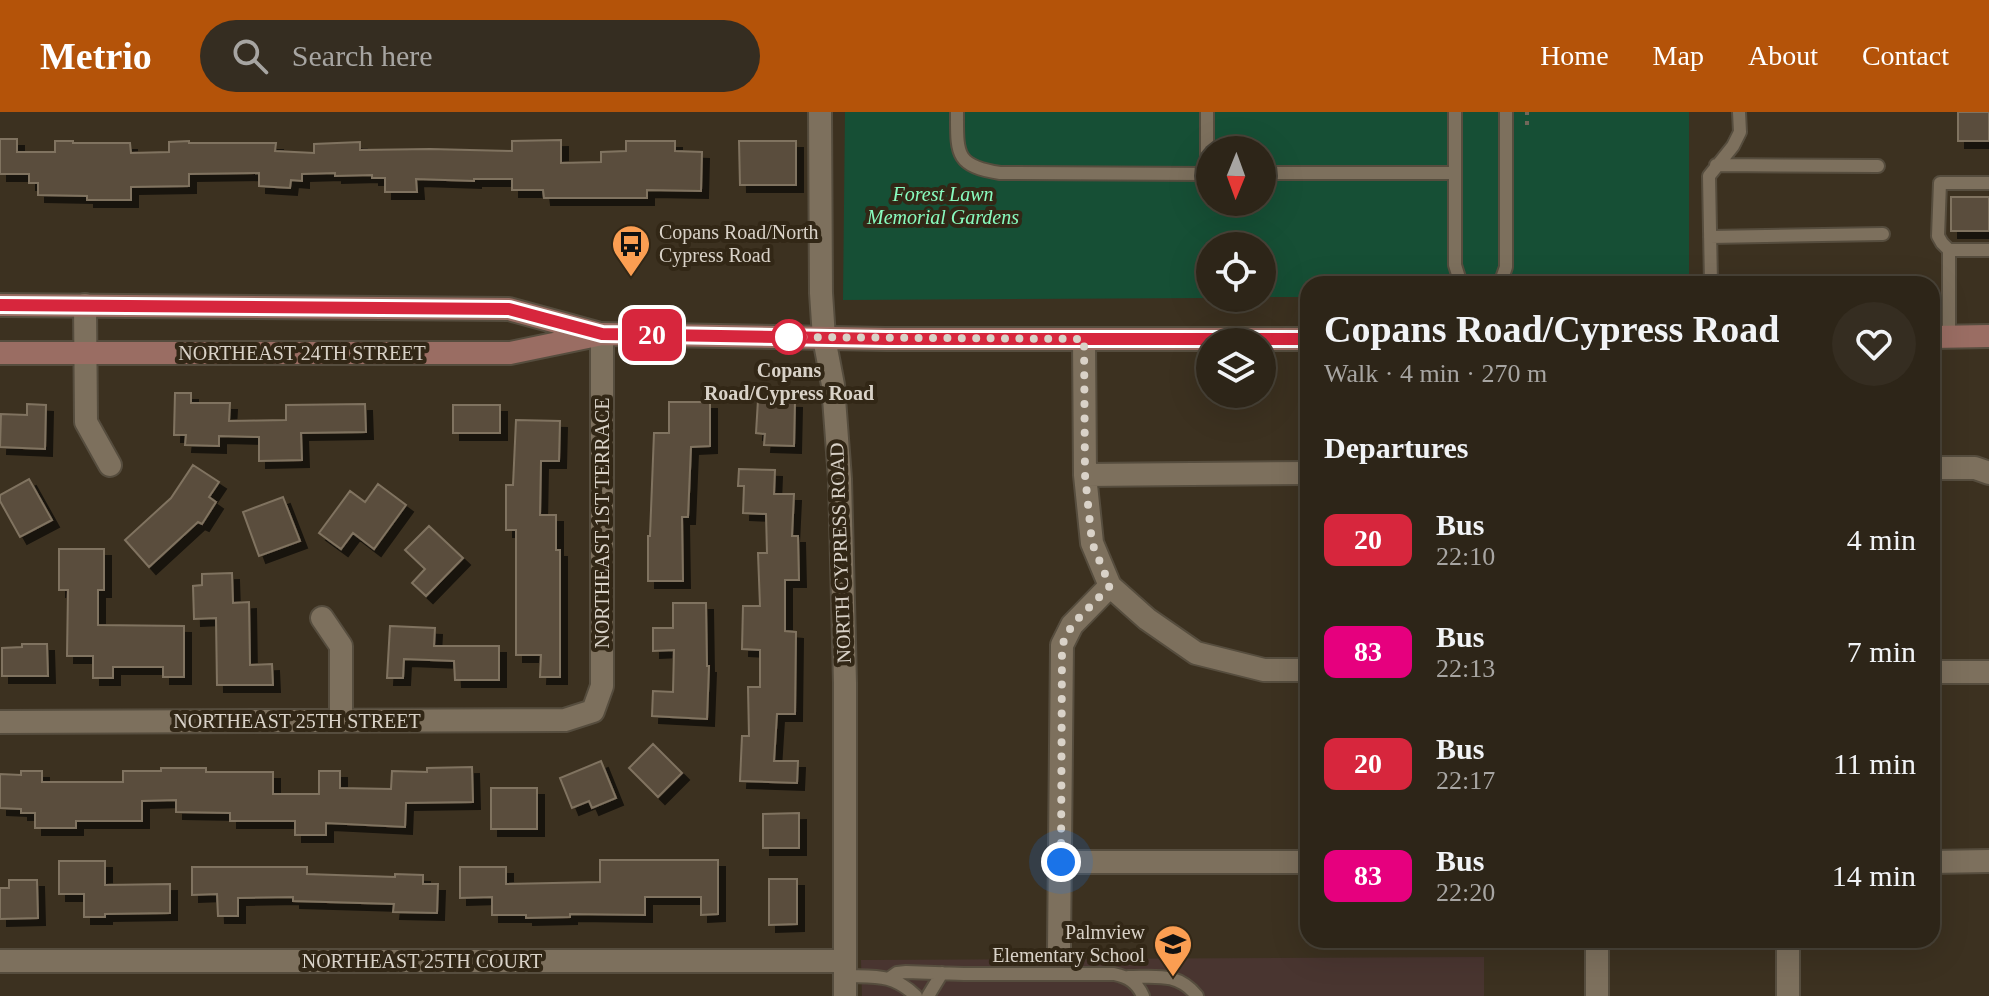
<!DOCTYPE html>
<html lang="en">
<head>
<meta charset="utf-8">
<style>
  :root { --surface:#2d2518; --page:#352d21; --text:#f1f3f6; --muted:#a7a5a2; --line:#484237; --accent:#b45309 }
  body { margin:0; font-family:"Times New Roman",serif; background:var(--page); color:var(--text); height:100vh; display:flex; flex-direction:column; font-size:30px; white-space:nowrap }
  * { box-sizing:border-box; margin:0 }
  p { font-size:26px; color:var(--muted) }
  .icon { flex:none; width:44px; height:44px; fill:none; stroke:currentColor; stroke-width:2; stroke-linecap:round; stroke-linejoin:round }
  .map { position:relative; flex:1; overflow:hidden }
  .sheet { position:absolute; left:1300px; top:164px; width:640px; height:672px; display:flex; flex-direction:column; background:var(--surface); border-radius:24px; box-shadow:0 8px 32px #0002,0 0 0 2px var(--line) }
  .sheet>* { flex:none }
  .badge { padding:0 16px; border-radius:12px; font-size:28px; line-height:52px }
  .needle { width:52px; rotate:181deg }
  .controls { position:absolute; left:1196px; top:24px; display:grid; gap:16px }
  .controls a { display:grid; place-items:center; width:80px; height:80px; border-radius:50%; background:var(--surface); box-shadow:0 8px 32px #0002,0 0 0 2px var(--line); font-size:40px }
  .you { position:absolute; width:40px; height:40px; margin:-20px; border:6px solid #fff; border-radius:50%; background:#1a73e8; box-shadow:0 0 0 12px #1a73e833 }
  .map>.badge { position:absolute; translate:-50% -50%; box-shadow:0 0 0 4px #fff }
  h2 { padding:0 24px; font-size:30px; line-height:72px }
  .round { display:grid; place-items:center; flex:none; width:84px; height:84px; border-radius:42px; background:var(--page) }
  .summary { display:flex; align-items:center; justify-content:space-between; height:136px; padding:0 24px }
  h1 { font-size:38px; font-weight:800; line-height:60px }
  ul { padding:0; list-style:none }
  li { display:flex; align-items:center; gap:24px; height:112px; padding:0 24px }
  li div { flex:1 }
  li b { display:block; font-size:30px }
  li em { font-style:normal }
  li .badge { min-width:88px; font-weight:700; text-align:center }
  header { display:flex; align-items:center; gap:48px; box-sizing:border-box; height:112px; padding:0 40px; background:var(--accent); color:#fff }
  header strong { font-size:38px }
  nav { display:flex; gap:44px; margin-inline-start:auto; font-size:28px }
  .search { width:560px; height:72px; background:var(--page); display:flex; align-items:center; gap:20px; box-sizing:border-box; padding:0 28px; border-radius:44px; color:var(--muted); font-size:30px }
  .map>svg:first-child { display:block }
  .education { fill:#493530 }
  .green { fill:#164f35; fill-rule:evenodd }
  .building { fill:#5a4e3d; stroke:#807360; stroke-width:2; filter:url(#shadow) }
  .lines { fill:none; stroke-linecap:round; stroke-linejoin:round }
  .service-casing { stroke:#564d3e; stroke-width:16 }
  .minor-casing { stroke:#564d3e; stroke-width:26 }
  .secondary-casing { stroke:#564d3e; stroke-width:26 }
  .path { stroke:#716759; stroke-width:4; stroke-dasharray:4 6; stroke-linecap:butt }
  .service { stroke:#7d705d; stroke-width:12 }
  .minor { stroke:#7d705d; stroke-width:22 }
  .secondary { stroke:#9a6d63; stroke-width:22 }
  .line-casing { stroke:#fff; stroke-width:18 }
  .line { stroke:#d7263d; stroke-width:12 }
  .walk { stroke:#d9d2c8; stroke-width:8; stroke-dasharray:0 14.4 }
  .stop-dot { fill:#fff; stroke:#d7263d; stroke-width:4 }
  .labels { text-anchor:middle; stroke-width:8; stroke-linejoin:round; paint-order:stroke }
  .park-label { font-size:20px; font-style:italic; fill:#88fcbf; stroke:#322716 }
  .poi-label { font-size:20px; fill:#d9d2c8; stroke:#322716; text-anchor:start }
  .street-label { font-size:20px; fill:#d9d2c8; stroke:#322716 }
  .stop-label { font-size:20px; font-weight:bold; fill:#d9d2c8; stroke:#322716 }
</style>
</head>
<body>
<header>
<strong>Metrio</strong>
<div class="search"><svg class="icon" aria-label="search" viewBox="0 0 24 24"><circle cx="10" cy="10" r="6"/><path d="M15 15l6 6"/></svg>Search here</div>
<nav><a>Home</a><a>Map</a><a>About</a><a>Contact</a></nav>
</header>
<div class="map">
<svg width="1989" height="884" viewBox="0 0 1989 884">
  <defs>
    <filter id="shadow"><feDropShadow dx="7" dy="7" stdDeviation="0" flood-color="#0009"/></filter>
  </defs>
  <rect width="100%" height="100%" fill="#3c3120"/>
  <!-- education -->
  <path class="education" d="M1484,845v39h-622l-1,-36z"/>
  <!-- green -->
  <path class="green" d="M845,0h844v172h-381v13h-46v-51h-52v52l-367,2zM1210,38h52v52h-52z"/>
  <!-- building -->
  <path class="building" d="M1958,0h31v29h-31z
    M0,27h17v13h38v-11h18v2h57l1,10 38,-1v-10l20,-1v2h87l-1,8 39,2v-9l46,-2v8l70,-1 82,2v-10l49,-1v23l40,-1v-10l25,-1v-10h49v10l27,1 -1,39 -54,-1v8h-103l-1,-8h-31v-11h-38v2l-58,-2 1,13h-32v-14h-13v-3l-37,1v-3l-33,1v7l-11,-1 -1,8 -31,-2v-13l-70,1v12l-58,1v13h-44v-4l-49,-1v-12h-9v-9h-29z
    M739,29h57v44h-56z
    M1951,85h38v34h-38z
    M175,281h16v10h39l-1,18 57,-1v-15l79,-1 1,28 -65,1 1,27 -43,1v-24l-40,-1v10l-34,-1 1,-10h-12z
    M758,288l37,1 -1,45 -30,-1 1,-11 -9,-1z
    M669,290h41v44l-19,1 -3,70h-6l1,64h-35v-45h2l4,-103h15z
    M27,292l19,1 -1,44 -45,-2 1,-33 26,1z
    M453,293h47v28h-47z
    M516,308l44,1 -1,40h-18l-1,54h16v35h4v127h-20l1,-22h-25v-125h-10v-45h7z
    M193,353l26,17 -10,15 7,5 -14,22 -4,-2 -49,45 -24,-27 46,-42z
    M739,357l36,1 -1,24h20l-2,42h6l1,44h-14v51l11,1 -1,82h-18l-3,47h24l-1,22 -57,-2 2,-45h7l-1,-49h12v-37l-18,-1 1,-43h17l-2,-53h9l-1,-39 -23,-1 1,-27h-6z
    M29,367l23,41 -32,17 -20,-36v-6z
    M378,372l28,21 -32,44 -21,-16 -12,16 -22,-16 31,-42 15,11z
    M283,385l17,44 -41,15 -16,-44z
    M429,414l34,32 -37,38 -14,-13 13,-14 -20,-19z
    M59,437h45v41h-6v35l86,1v51h-21v-10h-50v11h-20v-22h-26l1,-66h-9z
    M232,461l1,30 16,-1 1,63 22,-1 1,21h-56l-1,-67 -22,1 -1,-33 9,-1v-11z
    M673,491h33l1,63h2l-2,53 -55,-3 1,-25 20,1 1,-42 -21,1v-23h20z
    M390,514l45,2 -1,18h65v34h-44l-1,-19 -50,-2 -1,19h-16z
    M22,532h25l1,32h-46v-28l20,-1z
    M653,632l29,29 -24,24 -29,-29z
    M601,649l15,37 -24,10 -3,-7 -17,7 -12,-30z
    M472,655l1,35 -67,1 -1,24 -79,-4v12h-31v-14h-65v-8l-54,-1v-12l-34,1v20h-66v7h-41v-15h-14v-4l-21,-1v-34l21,1v-4h21v11h81v-11h38v-3h45v4h67v22h46v-23h21v17l51,1 1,-18 35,1v-4z
    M491,676h46v41h-46z
    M799,701v35h-36v-34z
    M600,748h118v54l-17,1v-18h-56v18l-75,-1v3l-44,1v-3h-34v-18l-32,1v-31h46v17l94,-2z
    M59,749h46v24l65,-1v29l-65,1v3h-21v-23h-25z
    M192,755h115v7l88,3v-3l28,1v9h15l-1,29 -44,-1 1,-8 -101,-3v-4l-55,1v18h-20l-1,-22 -25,1z
    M769,767h28v45l-28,1z
    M9,768h28l1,38 -38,1v-31h9z"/>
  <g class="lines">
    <!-- service casing -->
    <g class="service-casing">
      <path id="service" d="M957,0c0,42 -2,54 43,61l210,1
        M1455,0v153l6,19
        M1716,53l162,1
        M1262,61h193
        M1207,62v-62
        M1710,125l173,-3
        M1949,138l-7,-7 -4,-7 2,-53h49
        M1500,172l6,-17v-155
        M1711,172l-2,-108 24,-30 7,-14 -1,-20
        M1949,224v-86h40
        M845,864c30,1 47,-3 71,20
        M1128,865c28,0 50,-5 69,19
        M890,866l7,-5 9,-1 58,2h150c14,3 23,8 29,22
        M928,884l14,-23"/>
    </g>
    <!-- minor casing -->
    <g class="minor-casing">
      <path id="minor" d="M820,0l1,181 3,45 9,47 7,94 5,204v313
        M85,193l1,117 24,43
        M1084,227l1,136 7,68 18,43 37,33 49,34 68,17h44
        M1932,356h43l14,5
        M1085,363l223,-2
        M322,506l19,28v75
        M1932,560h57
        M0,610l565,-2 28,-9 9,-25v-352
        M1061,750h247
        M1932,750l57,-1
        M1597,828v56
        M1059,836l3,-303 10,-20 38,-39
        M0,849h845
        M1788,884v-56"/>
    </g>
    <!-- secondary casing -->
    <g class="secondary-casing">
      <path id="secondary" d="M0,193l509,4 88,24
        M1932,225l57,-1
        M0,241h510l92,-19 284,5h422"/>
    </g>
    <!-- path -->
    <path class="path" d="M1527,13v-13"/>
    <!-- service -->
    <use href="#service" class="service"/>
    <!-- minor -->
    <use href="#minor" class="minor"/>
    <!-- secondary -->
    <use href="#secondary" class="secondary"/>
  </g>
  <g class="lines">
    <!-- line casing -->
    <g class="line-casing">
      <path id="line" d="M0,193l509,4 93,25 284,5h422"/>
    </g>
    <!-- line -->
    <use href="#line" class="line"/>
    <!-- walk -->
    <path class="walk" d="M789,225l295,2 1,136 7,68 18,43 -38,39 -10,20 -1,217"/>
  </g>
  <!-- icons -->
  <defs>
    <g id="bus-pin" transform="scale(2)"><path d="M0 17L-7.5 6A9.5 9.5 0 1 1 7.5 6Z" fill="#fb9e52" stroke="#322716"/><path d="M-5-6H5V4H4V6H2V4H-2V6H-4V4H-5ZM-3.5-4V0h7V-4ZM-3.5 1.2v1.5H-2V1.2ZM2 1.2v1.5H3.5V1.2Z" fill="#111"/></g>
    <g id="school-pin" transform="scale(2)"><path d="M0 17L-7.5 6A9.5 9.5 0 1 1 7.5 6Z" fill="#fb9e52" stroke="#322716"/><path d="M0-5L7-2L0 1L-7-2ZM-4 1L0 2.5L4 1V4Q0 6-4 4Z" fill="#111"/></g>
  </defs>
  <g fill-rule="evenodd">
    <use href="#bus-pin" x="631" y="132"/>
    <use href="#school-pin" x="1173" y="832"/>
  </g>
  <!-- markers -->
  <circle class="stop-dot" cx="789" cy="225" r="16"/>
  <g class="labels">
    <!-- park labels -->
    <g class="park-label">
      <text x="943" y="89">Forest Lawn<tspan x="943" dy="23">Memorial Gardens</tspan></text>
    </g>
    <!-- poi labels -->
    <g class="poi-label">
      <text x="659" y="127">Copans Road/North<tspan x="659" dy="23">Cypress Road</tspan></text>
      <text x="1145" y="827" text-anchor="end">Palmview<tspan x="1145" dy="23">Elementary School</tspan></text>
    </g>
    <!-- street labels -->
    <g class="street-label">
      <text x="302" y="248">NORTHEAST 24TH STREET</text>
      <text transform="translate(602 411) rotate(-90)" y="7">NORTHEAST 1ST TERRACE</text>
      <text transform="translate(840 441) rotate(-92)" y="7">NORTH CYPRESS ROAD</text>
      <text x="297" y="616">NORTHEAST 25TH STREET</text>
      <text x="422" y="856">NORTHEAST 25TH COURT</text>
    </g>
    <!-- stop labels -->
    <g class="stop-label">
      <text x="789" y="265">Copans<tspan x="789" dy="23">Road/Cypress Road</tspan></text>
    </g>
  </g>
</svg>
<div class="controls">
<a><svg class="needle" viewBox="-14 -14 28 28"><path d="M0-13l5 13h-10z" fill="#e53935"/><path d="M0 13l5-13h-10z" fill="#a7a5a2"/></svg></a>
<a><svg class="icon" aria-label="locate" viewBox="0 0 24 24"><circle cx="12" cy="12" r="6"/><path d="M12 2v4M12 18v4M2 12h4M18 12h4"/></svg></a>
<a><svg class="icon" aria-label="layers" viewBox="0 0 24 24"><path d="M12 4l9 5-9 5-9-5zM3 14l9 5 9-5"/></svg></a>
</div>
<div class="you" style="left:1061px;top:750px"></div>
<b class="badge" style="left:652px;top:223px;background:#d7263d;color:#fff">20</b>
<section class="sheet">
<div class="summary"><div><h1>Copans Road/Cypress Road</h1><p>Walk · 4 min · 270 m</p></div><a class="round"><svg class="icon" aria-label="heart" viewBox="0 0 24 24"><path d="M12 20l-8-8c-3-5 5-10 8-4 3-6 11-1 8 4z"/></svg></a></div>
<h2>Departures</h2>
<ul>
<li><span class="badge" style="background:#d7263d;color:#fff">20</span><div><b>Bus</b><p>22:10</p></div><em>4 min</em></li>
<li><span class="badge" style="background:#e6007e;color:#fff">83</span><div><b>Bus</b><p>22:13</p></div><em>7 min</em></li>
<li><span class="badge" style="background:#d7263d;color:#fff">20</span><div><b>Bus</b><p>22:17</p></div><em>11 min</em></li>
<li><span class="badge" style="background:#e6007e;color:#fff">83</span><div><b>Bus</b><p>22:20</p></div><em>14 min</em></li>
</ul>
</section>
</div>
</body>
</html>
